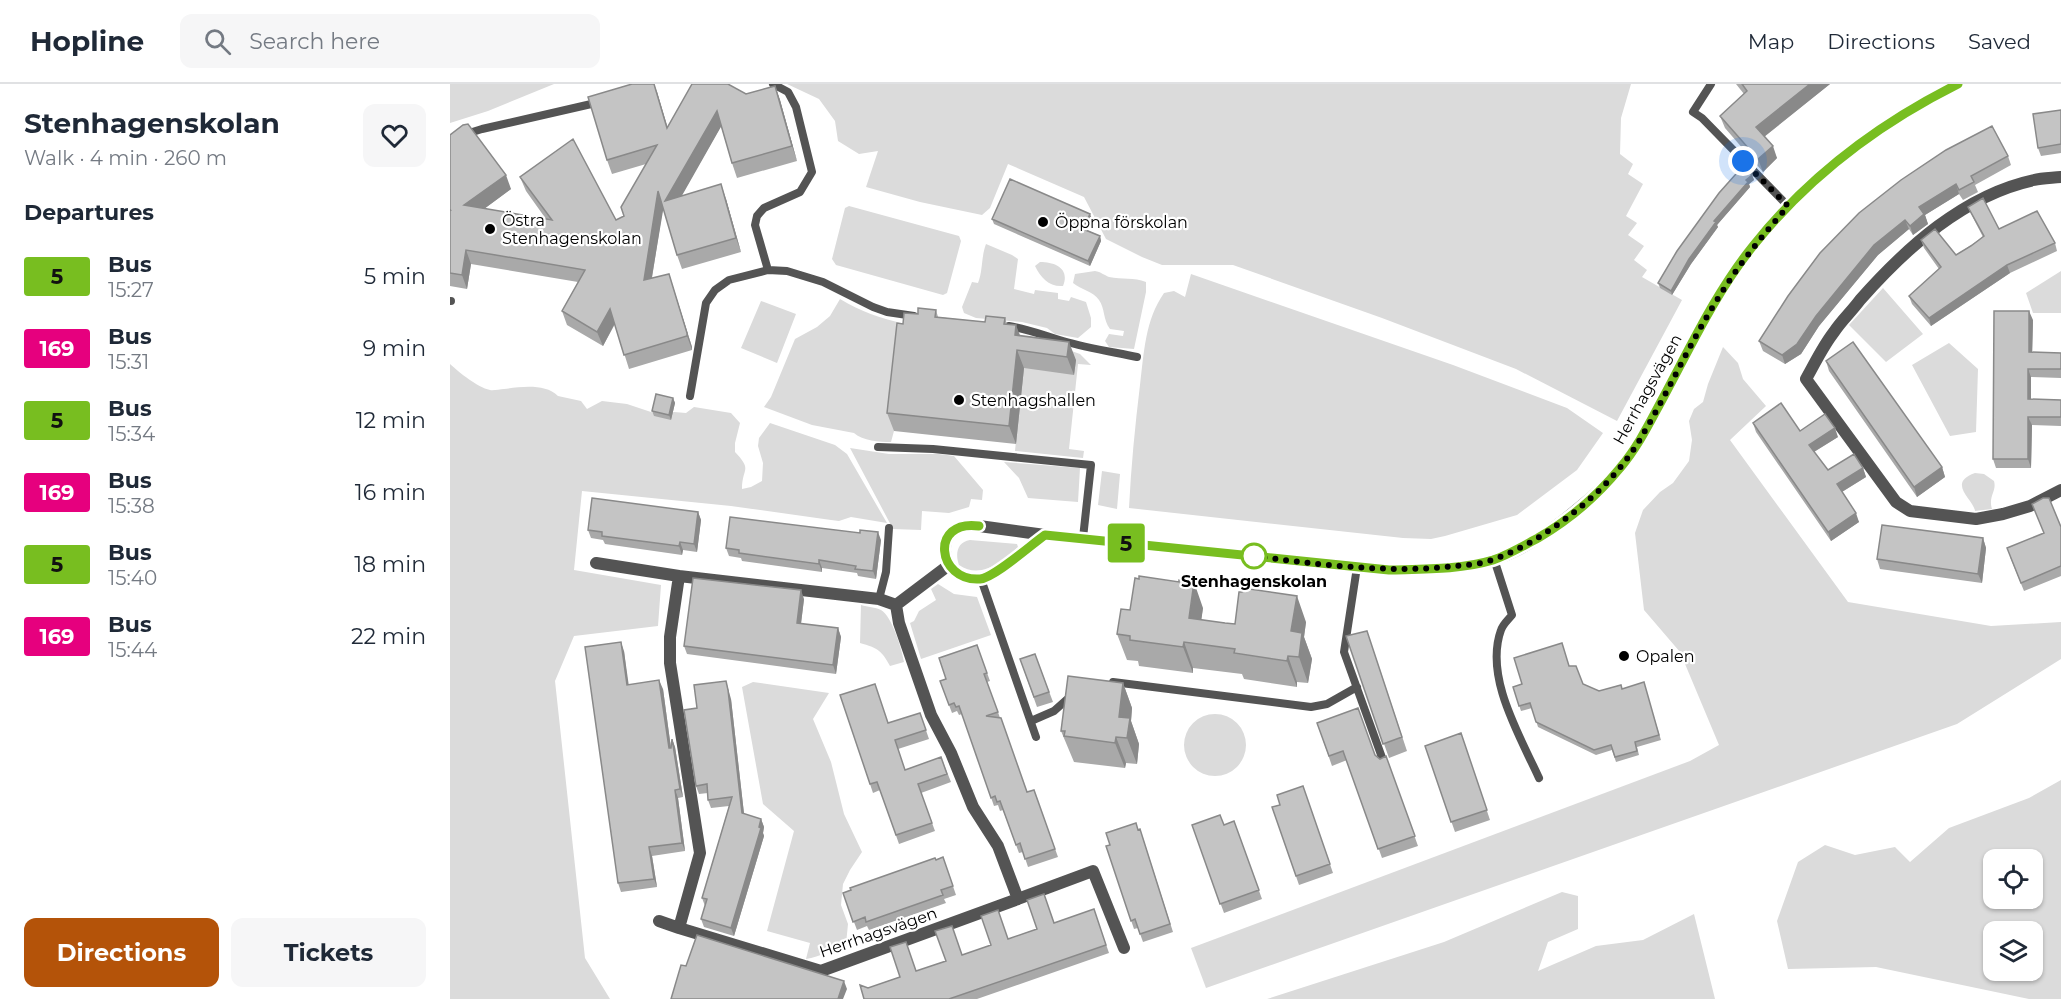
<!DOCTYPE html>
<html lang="en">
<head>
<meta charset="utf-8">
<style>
  :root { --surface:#fff; --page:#f6f6f7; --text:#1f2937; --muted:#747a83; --line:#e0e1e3; --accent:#b45309 }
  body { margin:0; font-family:Montserrat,sans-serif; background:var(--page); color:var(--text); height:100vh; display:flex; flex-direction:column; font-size:22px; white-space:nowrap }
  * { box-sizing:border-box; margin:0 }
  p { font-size:20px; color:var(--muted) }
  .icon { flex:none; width:33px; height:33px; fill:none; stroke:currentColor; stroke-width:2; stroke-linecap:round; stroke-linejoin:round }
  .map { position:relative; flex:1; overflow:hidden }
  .sheet { display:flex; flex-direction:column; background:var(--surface); width:450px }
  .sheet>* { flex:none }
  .badge { padding:0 12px; border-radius:4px; font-size:21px; line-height:39px }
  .tools { position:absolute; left:1533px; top:765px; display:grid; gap:12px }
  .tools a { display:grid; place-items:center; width:60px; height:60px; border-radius:12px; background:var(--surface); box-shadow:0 2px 4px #0004; font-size:30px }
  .you { position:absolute; width:30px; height:30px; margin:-15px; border:4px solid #fff; border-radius:50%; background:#1a73e8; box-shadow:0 0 0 9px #1a73e833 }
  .map>.badge { position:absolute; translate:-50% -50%; box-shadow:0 0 0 3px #fff }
  h2 { padding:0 24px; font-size:22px; line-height:54px }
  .round { display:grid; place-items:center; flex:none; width:63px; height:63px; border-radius:12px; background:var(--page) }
  .summary { display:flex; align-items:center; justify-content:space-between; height:102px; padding:0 24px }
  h1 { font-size:28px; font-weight:700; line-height:45px }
  .button { display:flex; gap:12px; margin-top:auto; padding:12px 24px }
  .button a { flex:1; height:69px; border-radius:12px; background:var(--accent); color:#fff; font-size:24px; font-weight:700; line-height:69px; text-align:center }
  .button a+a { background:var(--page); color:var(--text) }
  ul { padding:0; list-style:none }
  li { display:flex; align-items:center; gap:18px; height:72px; padding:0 24px }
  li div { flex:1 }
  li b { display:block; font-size:22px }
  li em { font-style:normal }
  li .badge { min-width:66px; font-weight:700; text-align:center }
  header { display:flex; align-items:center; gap:36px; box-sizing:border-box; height:84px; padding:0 30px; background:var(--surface); border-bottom:2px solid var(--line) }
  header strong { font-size:28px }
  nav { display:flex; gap:33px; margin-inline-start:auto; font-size:21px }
  .search { width:420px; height:54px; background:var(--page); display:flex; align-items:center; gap:15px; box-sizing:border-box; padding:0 21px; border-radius:12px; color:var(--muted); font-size:22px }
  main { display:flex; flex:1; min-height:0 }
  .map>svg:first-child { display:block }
  .green { fill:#dbdbdb; fill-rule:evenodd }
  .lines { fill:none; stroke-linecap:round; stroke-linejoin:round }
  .service { stroke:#545454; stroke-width:8 }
  .minor { stroke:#545454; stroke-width:12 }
  .tertiary { stroke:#545454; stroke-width:12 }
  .wall { fill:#a9a9a9 }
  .shaded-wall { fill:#898989 }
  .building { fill:#c4c4c4; stroke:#898989; stroke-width:1.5 }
  .line-casing { stroke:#fff; stroke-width:14 }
  .line { stroke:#78be20; stroke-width:9 }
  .walk { stroke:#000; stroke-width:6; stroke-dasharray:0 10.8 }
  .poi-dot { fill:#000; stroke:#fff; stroke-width:2 }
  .stop-dot { fill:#fff; stroke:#78be20; stroke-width:3 }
  .labels { text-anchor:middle; stroke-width:4.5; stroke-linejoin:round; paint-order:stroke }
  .poi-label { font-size:16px; fill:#000; stroke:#fff; text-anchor:start }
  .street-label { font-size:16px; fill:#000; stroke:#fff }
  .stop-label { font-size:16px; font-weight:bold; fill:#000; stroke:#fff }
</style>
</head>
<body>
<header>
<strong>Hopline</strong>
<div class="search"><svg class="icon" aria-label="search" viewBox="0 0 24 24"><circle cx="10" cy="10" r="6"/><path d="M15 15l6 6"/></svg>Search here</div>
<nav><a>Map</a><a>Directions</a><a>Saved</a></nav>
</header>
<main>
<section class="sheet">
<div class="summary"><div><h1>Stenhagenskolan</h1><p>Walk · 4 min · 260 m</p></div><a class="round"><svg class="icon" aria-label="heart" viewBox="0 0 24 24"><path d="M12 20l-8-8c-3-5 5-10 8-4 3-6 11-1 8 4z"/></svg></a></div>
<h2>Departures</h2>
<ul>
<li><span class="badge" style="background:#78be20;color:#111">5</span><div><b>Bus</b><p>15:27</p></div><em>5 min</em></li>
<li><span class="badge" style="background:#e6007e;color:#fff">169</span><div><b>Bus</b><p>15:31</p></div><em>9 min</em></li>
<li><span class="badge" style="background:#78be20;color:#111">5</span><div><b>Bus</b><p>15:34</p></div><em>12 min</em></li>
<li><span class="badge" style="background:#e6007e;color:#fff">169</span><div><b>Bus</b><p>15:38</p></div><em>16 min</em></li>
<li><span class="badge" style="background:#78be20;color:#111">5</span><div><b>Bus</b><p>15:40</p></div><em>18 min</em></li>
<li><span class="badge" style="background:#e6007e;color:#fff">169</span><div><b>Bus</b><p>15:44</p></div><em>22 min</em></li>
</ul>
<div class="button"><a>Directions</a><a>Tickets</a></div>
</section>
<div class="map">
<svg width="1611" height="915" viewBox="0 0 1611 915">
  <rect width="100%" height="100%" fill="#fff"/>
  <!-- green -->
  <path class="green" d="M0,0h104l-66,27 -38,12z
    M337,0h844l-10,34 -1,36 13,10 -5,10 15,10 -17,32 11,7 -9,12 16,11 -10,14 13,10 -5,7 40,23 -65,121 -101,-52 -134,-51 -149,-53h-71l-20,-8 -36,-18 -22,-42 -76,-33 -18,44 -8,7 -62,-13 -54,-15 12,-36 -19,3 -21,-13 -3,-20 -16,-22z
    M399,122l110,30 2,5 -14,52 -4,2 -107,-30 -4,-6 13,-51z
    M536,160l26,11 6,4 -4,30 20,5 1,-4 23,3v6l11,2 2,-4 15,5 5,16v9l-13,11 -23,-4 -8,-6 -25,-6 -46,-4 -12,-5 -2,-6 10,-25 6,1c5,-12 3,-26 8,-39z
    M590,178c16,0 30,7 23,24 -14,1 -22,-8 -28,-20z
    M645,187c6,1 9,4 14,6 13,3 25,0 37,5v10l-12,57 -25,-2 -4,-6 4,-7 14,2 1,-5 -14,-2c-7,-9 -5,-21 -11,-29 -6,-9 -18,-10 -26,-17l2,-9z
    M1611,187v42h-28l-7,-20z
    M741,190l262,91 114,43 36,25 -26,37 -60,45 -72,21 -14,3 -28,-1 -274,-30c2,-41 6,-82 11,-123 4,-32 5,-65 24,-92l10,-2 11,6z
    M1433,204l40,46 -37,28 -37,-37z
    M390,215c21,13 41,19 65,25l-11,107 -3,11c-12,0 -28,-1 -37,-9l-42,-8 -48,-18 7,-10 24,-58 22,-12 13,-11z
    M311,217l35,13 -19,49 -36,-15z
    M579,252l51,18 11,11 -13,-1 -9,85 15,2 -1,7 -68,-7 11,-112z
    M1499,259l29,26 -2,63 -26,4 -38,-71z
    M1273,263l15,16 5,16 23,27 -36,34 118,162 143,24 70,-4v37l-104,65 -751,264 -15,-40 499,-187 29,-16 -39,-93 -36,-42 -9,-77 8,-23 17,-18 13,-9 16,-22 3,-21 -3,-19 5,-12 9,-7 5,-18z
    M0,280c10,9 27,23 40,26 3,1 10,-1 14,-1 16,-2 41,-6 54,7l23,5 6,8 15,-8 25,3 36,12 11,-4 12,1 8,-6 37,6 9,10 -5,20v9c18,19 7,15 7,37l9,-2 11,-6 1,-18 -5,-17 1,-8 11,-15 65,22 12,9 40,69 -36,-6 -12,4 -8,-1 -100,-14 -149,-15 -8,79 87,15 -3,41 -84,10 -19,45 30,277 25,41h-160z
    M400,364l39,6h50l15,2 29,34 -1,10 -11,-1 -2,8 -20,6 -27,-2 -1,19 -28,-1z
    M554,378l76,6 -2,34 -50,-4 -9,-20z
    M652,387l18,3 -3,35 -19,-4z
    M1525,389l9,1 10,7c3,10 -6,15 -2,28l-17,2c-1,-11 -29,-28 0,-38z
    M520,456l47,4 1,3c-15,14 -37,33 -59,18 -4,-11 -2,-23 11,-25z
    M488,500l16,10 23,3 14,38 -70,24 -11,-36 4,-2 5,-10 17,-11 -5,-11z
    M411,521c7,2 14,2 20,5 11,6 21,40 23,52l-14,4c-8,-15 -12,-18 -30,-23z
    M303,598l76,11 -16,26 18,43 13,52 18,38 -12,18 -7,14 -2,21 7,19 -2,20c-13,5 -26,13 -40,15l4,-16 -43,-12 27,-100 -31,-27 -21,-117z
    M734 661a31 31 0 1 1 62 0a31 31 0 1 1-62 0Z
    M1611,696v219h-32l-153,-32 -88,2 -11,-48 21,-59 27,-17 30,10 40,-8 15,15 39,-34 80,-30zM1544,776h38v38h-38zM1544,848h38v38h-38z
    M1112,808l16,4v33l-30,13 -10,29 58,-25 47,-6 51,-26 21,85h-448l177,-57z"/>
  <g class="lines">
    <!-- service -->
    <path class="service" d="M1261,0l-18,28 9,6 86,88
      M0,55l32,-10 118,-27
      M318,186l19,1 36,11 50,25 14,5 27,4
      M0,217h1
      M559,242c20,3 36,10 54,15 24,7 50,11 74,16
      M240,312l16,-93 9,-13 14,-10 39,-10 -13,-45 2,-9 7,-8 36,-16 12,-20 -16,-65 -8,-15 -15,-8
      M428,363l55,2 158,16 -8,73
      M1044,475l18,56c-4,5 -9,9 -11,15 -17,47 19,106 38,148
      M907,483l-13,85 40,111
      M531,495l55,158
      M429,515l7,-27 3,-44
      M663,598l198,25 16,-3 30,-17
      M581,637l23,-10 18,-16"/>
    <!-- minor -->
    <path class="minor" d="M1611,93c-9,1 -19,1 -27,3 -70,15 -128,68 -174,120 -8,11 -19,21 -26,32 -11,14 -19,31 -28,47l90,123 14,9 66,8 27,-5 27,-8 31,-16
      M529,442c-49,-7 -42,56 1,53 13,-1 52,-35 65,-44l344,35c34,-1 71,0 104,-10 25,-8 50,-24 71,-40 20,-16 40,-32 56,-52 18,-21 30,-46 43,-70 28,-52 53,-106 90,-152 55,-69 126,-123 205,-162
      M146,479l83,13
      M446,521l3,18 32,92 20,38 22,54 25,39 20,53 -197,72 -142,-43 21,-75 -30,-190v-26l9,-61 200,23 17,6 53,-40
      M568,815l75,-28 31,77
      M209,837l20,7"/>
    <!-- tertiary -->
    <path class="tertiary" d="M529,442l66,9"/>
  </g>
  <!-- wall -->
  <path class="wall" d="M1286,0h94l-66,53 13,21 -14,14 -38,-44 -5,-12 24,-22z
    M325,2l5,14 17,61 -60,17 -5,-15 -11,-37 -40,70 45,3 15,53 -59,17 -5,-14 -14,-48 -11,71 17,-4 23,73v3l-63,19 -14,-45 -12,22 -36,-21 -5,-14 16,-29 -107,-18 -4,25 -17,-3v-151l61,54 -27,20 62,10 -20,-28 -6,-14 96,43 8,-4 22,-52 -34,10 -5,-14 50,-68 10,35 79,-33z
    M1611,26v43l-20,3 -3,-8z
    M1558,72l3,9 -36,20 3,7 -15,8 -4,-6 -34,21 3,9 -15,11 -4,-6 -31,26 -59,71 -18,28 -16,10 -22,-13 -4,-10 61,-88z
    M1302,91l2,5 -5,4 1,3 -33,38 1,2 -27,37 -19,31 -12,-7 -2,-5z
    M1518,123l31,22 56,14 2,8 -47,22 -79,53 -19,-22 -3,-8 30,-27 -15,-21 -3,-8 35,15 27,-18 -12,-23z
    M542,135h100l-5,11 13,6 1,5 -11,25 -96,-42z
    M486,226l2,7 47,5 20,-4 2,6 13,12 56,24 -2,15 -50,-7 -8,76 -122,-13 -7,-18 16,-89 15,-10z
    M1583,236l-1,32 29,1v25l-30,-1v22l30,1v26l-29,-1 -1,43h-35l-3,-9z
    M1376,277l116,106 3,10 -28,20 -88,-126z
    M223,314l2,5 -4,17 -17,-4 -2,-5z
    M1303,339l85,14 -24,15 14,18 35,-2 3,9 -24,15 17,30 -28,19 -75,-109z
    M248,428l3,8 -4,32 -14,-2 -1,5 -77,-11 -2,-4 -12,-2 -3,-8z
    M1611,443v49l-37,15 -14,-34z
    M1533,454l3,10 -4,35 -102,-14 -3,-10z
    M431,456l-5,39 -18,-3 -1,-3 -35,-5v4l-80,-11 -1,-3 -12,-2 -3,-8z
    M354,515l-3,25 37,4 3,9 -5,37 -149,-20 -3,-8z
    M753,524l-2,12 24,3 10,1 71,-2 -2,15 8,22 -4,24 -11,-1v5l-53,-8 -2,-5 -49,-6v5l-54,-7 -1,-5 -11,-1 -10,-26 13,-24z
    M917,547l40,120 -18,7 -43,-122z
    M527,561l13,36 -3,1 40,110 7,-2 24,67 -30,10 -5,-15 -4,1 -16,-43 -3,1 -2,-6 -4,1 -32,-92 -3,1 -2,-4 -5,2 -3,-8 -3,-26z
    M174,567l4,34 35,4 8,59 1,-9 3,8 8,50 -5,1 7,53 -33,5 5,31 -36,5 -3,-9z
    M585,570l18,48 -16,5 -17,-48z
    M1119,582l14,18 16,7 46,-4 16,53 -24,7 2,8 -23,7 -4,-12 -16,5 -58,-28 -6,-19 -11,3 -8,-24z
    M673,599l9,25 -1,13 8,23 -2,20 -11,-1 -1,5 -51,-6 -13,-31z
    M390,611l48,28 32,-10 9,26 -31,10 7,21 36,-13 10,25 -30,11 14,38 -36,13 -19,-54 -7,3z
    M281,615l13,115 17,5 3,8 -1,6 1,3 -30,100 -30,-9 -3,-8 4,-13 -3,-8 27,-92 -18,2 -3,-8v-7l-9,1 -3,-8 1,-78z
    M867,639l58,32 5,4 6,-3 32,90 -36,12 -35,-98 -15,6z
    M1011,649l29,87 -35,12 -30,-86z
    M853,702l30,87 -34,12 -27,-78 8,-2z
    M784,737l28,78 -38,14 -32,-88h32z
    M688,746l5,8 30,94 -30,10 -5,-14 -4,1 -28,-83 4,-1z
    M493,773l13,38 -12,4 2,4 -77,27 -2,-4 -10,4 -14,-37z
    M644,825l15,44 -132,46h-113l4,-11z"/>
  <!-- shaded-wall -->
  <path class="shaded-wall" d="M204,0l3,8 15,50 -5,-14z
    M1360,0h20l-70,56 -4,-13z
    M325,2l5,14 17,61 -5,-15z
    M267,27l5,14 -51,90 -6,-14z
    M1323,62l4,12 -14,14 -5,-13z
    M56,91l5,14 -42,31 -5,-15z
    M1302,91l2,5 -5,4 1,3 -33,38 1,2 -27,37 -19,31 -1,-4 18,-32 25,-38 32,-41z
    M271,100l5,15 15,53 -5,-14z
    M1506,100l3,10 -34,21 3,9 -15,11 -3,-9 9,-19z
    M208,107l6,14 -15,89 -5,-14z
    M640,130l2,5 -7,15 -2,-5z
    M1455,136l4,9 -31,26 -59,71 -18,28 -16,10 -3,-9 92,-110z
    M650,152l1,5 -11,25 -2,-5z
    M16,166l5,14 -4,25 -5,-14z
    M1557,181l3,8 -79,53 -2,-8z
    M219,190l23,73v3l-5,-14z
    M160,225l5,14 -12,23 -6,-14z
    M1579,227l4,9 -1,41 -3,-9z
    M566,241l7,18 -8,-8z
    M619,258l7,18 -2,15 -7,-18z
    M567,266l7,18 -8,76 -7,-18z
    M1578,285l3,8v31l-3,-9z
    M223,314l2,5 -4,17 -2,-5z
    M1578,333l4,8 -1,43 -3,-9z
    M1385,344l3,9 -26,16 -3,-8z
    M1492,383l3,10 -28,20 -3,-10z
    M1413,384l3,9 -26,16 -3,-9z
    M248,428l3,8 -4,32 -3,-8z
    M1406,429l3,9 -28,19 -3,-9z
    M428,448l3,8 -5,39 -3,-8z
    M1533,454l3,10 -4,35 -4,-9z
    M230,458l3,8 -1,5 -3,-9z
    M369,476l3,8v4l-3,-8z
    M744,498l9,26 -5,36 -9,-26z
    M351,506l3,9 -4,32 -3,-8z
    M847,512l9,26 -2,15 8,22 -4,24 -9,-26 -8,-26z
    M388,544l3,9 -5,37 -3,-9z
    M171,558l3,9 6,43 -3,-9z
    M734,558l9,26v5l-10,-26z
    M838,572l9,26v5l-10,-26z
    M209,596l4,9 9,67 -3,-8z
    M276,597l5,18 14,123 -3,-9z
    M673,599l9,25 -1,13 8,23 -2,20 -18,-47z
    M666,653l10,26 -1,5 -10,-25z
    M222,655l3,8 8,50 -3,-8z
    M225,706l3,8 7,53 -3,-8z
    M311,735l3,8 -1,6 1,3 -30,100 -3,-8z
    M199,763l3,9 5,31 -3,-8z
    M394,897l3,8 -4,10h-5z"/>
  <!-- building -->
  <path class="building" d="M182,0h22l13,44 25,-44h36l18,10 29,-8 17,60 -60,17 -15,-52 -52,90 56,-17 15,54 -59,17 -19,-64 -14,89 25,-6 18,59v3l-63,19 -14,-46 -13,23 -35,-21 23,-41 -119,-20 -4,25 -12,-2v-63l1,1 -1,-2v-74l13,-10 5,-1 38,51 -42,30 88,15 -32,-43 53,-38 43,81 8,-4 -3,-9 36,-62 -50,15 -19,-63z
    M1292,0h68l-54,43 17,19 -15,13 -38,-43 27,-25z
    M1611,26v34l-23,4 -5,-34z
    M1542,42l16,30 -37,20 3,6 -15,8 -3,-6 -37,23 5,7 -14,12 -5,-6 -31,25 -58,71 -19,28 -15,11 -23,-14 29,-45 32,-43 39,-40 42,-33 45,-30z
    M1293,82l9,9 -6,5 2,2 -34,39 2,1 -27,37 -18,32 -13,-8 19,-32 42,-58z
    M560,95l80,35 -7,15 17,7 -12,25 -96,-42z
    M1533,114l16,31 38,-18 18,32 -48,22 -78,53 -20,-22 32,-29 -20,-27 14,-11 21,26 15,-9 13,-10 -16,-29z
    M468,224l18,2 -1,7 50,5 1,-6 19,2 -1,6 12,1 -1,10 54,7 -2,15 -50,-7 -8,76 -122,-13 10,-90 6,1 1,-11 14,1z
    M1544,227h35v41l32,1v16h-33v30l33,1v17h-33v42h-35z
    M1403,258l89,125 -28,20 -88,-126z
    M206,310l17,4 -4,17 -17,-4z
    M1331,319l19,28 25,-17 10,14 -26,17 19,25 26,-16 9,14 -26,16 19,29 -28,19 -75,-109z
    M142,414l106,14 -4,32 -14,-2 -1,4 -77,-10v-4l-14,-2z
    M1593,414h6l12,29v39l-40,17 -14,-35 37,-15 -12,-29z
    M280,433l130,16v-3l18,2 -5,39 -18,-2 1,-3 -37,-6v4l-80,-11v-3l-13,-2z
    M1432,441l101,13 -5,36 -101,-15z
    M689,492l40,6v-2l15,2 -5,36 36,5 10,1 4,-32h3l1,-4 54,8 -6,35 11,2 -3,24 -11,-1 -1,5 -53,-8 1,-4 -51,-7 -1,5 -53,-7v-4l-13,-2 4,-25 9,1 5,-32 4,1z
    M243,494l108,12 -4,33 41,5 -5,37 -149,-19z
    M917,547l35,106 -19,7 -37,-108z
    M171,558l6,43 32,-5 10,68h2l1,-9 8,50 -5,1 7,53 -33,4 5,32 -36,4 -33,-236z
    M1112,559l7,23h7l7,18 16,7 22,-6 1,4 22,-7 15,53 -24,7 2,9 -22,6 -4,-12 -17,5 -58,-28 -6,-19 -11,3 -6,-19 9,-3 -8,-26z
    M527,561l10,28 -3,1 14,38 -12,4 15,2 26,74 7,-2 21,59 -30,10 -5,-16 -4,2 -16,-44 -3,1 -2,-6 -4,2 -32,-92 -3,1 -2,-4 -5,2 -9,-24 6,-2 -7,-21z
    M585,570l14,38 -15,5 -14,-38z
    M618,592l55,7 -4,34 11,1 -3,20 -11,-1 -1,6 -51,-7 1,-5h-4z
    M276,597l2,9 14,123 19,6 -2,8 2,1 -30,100 -30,-9 6,-20 -5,-1 30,-101 -24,3 -1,-16 -11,2 -12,-76 13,-2 -3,-23z
    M425,600l13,39 32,-10 6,17 -31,10 10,30 36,-13 6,17 -29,10 14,39 -36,12 -19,-53 -7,2 -30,-89z
    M908,624l17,47 5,4 6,-3 29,80 -37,13 -35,-98 -14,5 -12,-33z
    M1011,649l26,77 -36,12 -26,-76z
    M853,702l27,78 -34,12 -24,-69 8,-2 -3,-10z
    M770,731l4,10 10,-4 25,69 -39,14 -28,-79z
    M686,739l2,7 2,-1 30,95 -30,10 -5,-15 -4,2 -25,-75 4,-1 -4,-12z
    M493,773l10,29 -12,4 2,5 -77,27 -1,-5 -12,5 -10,-29 8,-3 -1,-2 85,-30 1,2z
    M594,810l10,29 40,-14 12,36 -157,54h-85l-4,-14 8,3 32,-11 -10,-30 16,-5 10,29 30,-10 -11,-30 17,-5 10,29 29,-10 -10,-29 17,-6 10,29 29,-10 -10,-29z
    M247,851l147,46 -6,18h-167l10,-34 5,1z"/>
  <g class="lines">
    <!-- line casing -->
    <g class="line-casing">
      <path id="line" d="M529,442c-50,-7 -42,56 1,53 14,-1 52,-35 65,-44l344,35c34,-1 71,0 104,-10 15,-5 30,-14 45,-22 31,-18 60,-43 82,-70 18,-21 30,-46 43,-70 28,-52 53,-106 90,-152 55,-69 127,-123 205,-162"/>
    </g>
    <!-- line -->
    <use href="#line" class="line"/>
    <!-- walk -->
    <path class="walk" d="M804,472c61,8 135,18 201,10 13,-1 27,-2 40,-7 29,-11 54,-27 78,-46 27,-21 52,-47 69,-77 29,-49 51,-100 82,-147 19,-30 41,-56 64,-83l-45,-45"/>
  </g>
  <!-- markers -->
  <g class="poi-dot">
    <circle cx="593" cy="138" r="6"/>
    <circle cx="40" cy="145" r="6"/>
    <circle cx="509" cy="316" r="6"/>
    <circle cx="1174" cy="572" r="6"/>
  </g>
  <circle class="stop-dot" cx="804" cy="472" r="12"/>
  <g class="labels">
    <!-- poi labels -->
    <g class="poi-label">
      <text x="52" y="142">Östra<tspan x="52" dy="18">Stenhagenskolan</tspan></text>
      <text x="605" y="144">Öppna förskolan</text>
      <text x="521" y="322">Stenhagshallen</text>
      <text x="1186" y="578">Opalen</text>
    </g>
    <!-- street labels -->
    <g class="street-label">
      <text transform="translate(1197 305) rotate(-61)" y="6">Herrhagsvägen</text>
      <text transform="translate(428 848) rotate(-19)" y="6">Herrhagsvägen</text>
    </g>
    <!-- stop labels -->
    <g class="stop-label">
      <text x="804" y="503">Stenhagenskolan</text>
    </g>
  </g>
</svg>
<div class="tools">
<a><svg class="icon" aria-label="locate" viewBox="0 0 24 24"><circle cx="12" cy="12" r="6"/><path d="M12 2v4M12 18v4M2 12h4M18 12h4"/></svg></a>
<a><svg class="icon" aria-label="layers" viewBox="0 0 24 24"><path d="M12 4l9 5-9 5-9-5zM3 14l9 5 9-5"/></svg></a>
</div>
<div class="you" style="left:1293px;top:77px"></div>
<b class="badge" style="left:676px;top:459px;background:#78be20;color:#111">5</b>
</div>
</main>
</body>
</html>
